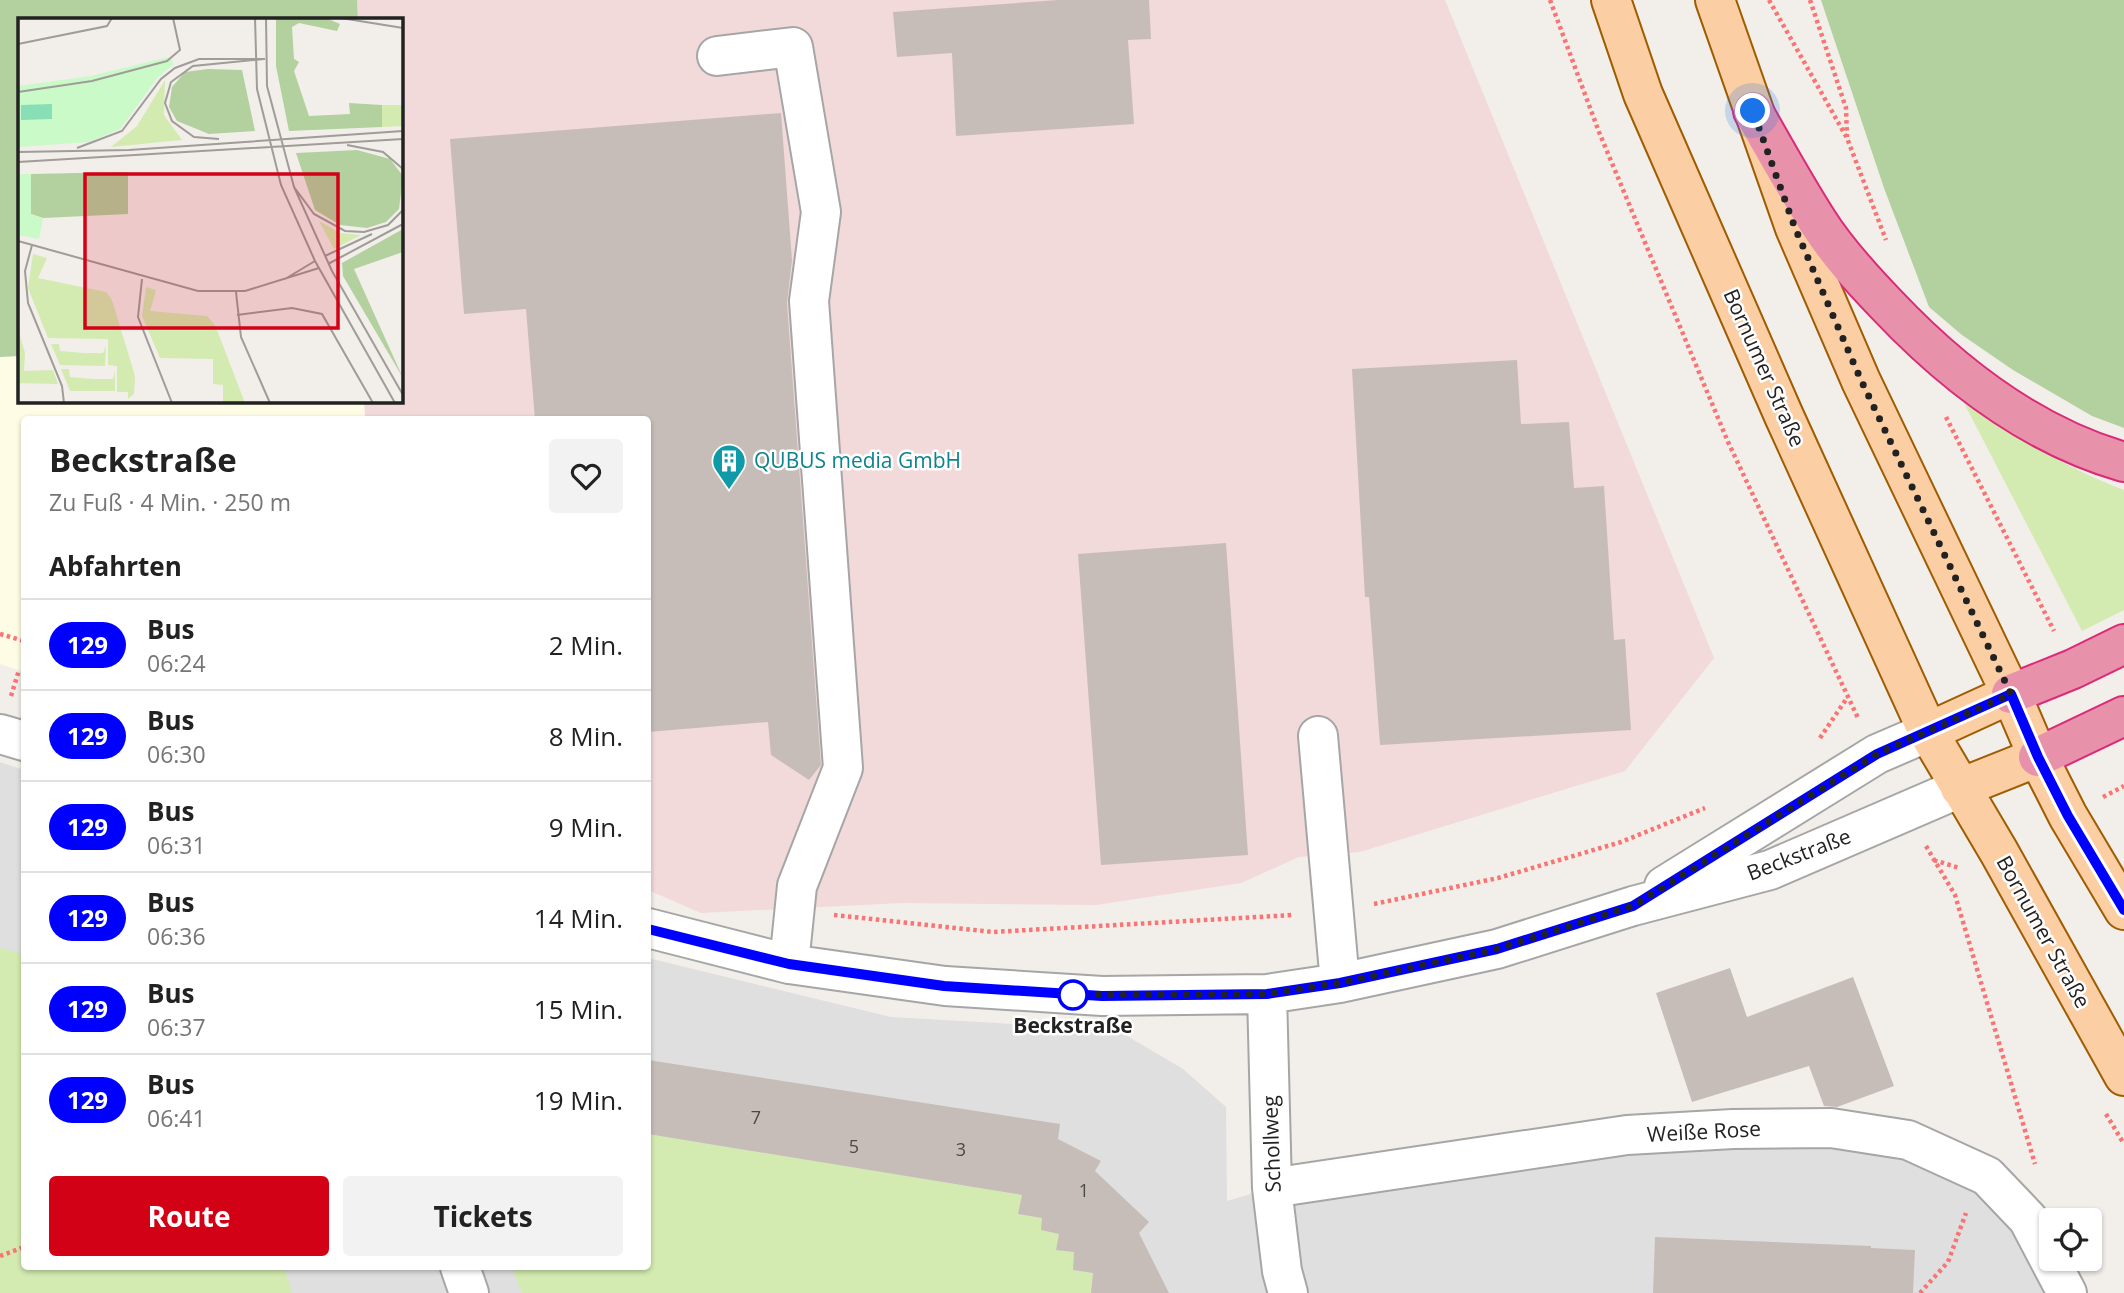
<!DOCTYPE html>
<html lang="de">
<head>
<meta charset="utf-8">
<style>
  :root { --surface:#fff; --page:#f2f2f2; --text:#222; --muted:#767676; --line:#e0e0e0; --accent:#d30115 }
  body { margin:0; font-family:"Open Sans",sans-serif; background:var(--page); color:var(--text); height:100vh; display:flex; flex-direction:column; font-size:26px; white-space:nowrap }
  * { box-sizing:border-box; margin:0 }
  p { font-size:23px; color:var(--muted) }
  .icon { flex:none; width:38px; height:38px; fill:none; stroke:currentColor; stroke-width:2; stroke-linecap:round; stroke-linejoin:round }
  .map { position:relative; flex:1; overflow:hidden }
  .details { position:absolute; left:21px; top:416px; width:630px; height:854px; display:flex; flex-direction:column; background:var(--surface); border-radius:7px; box-shadow:0 2px 5px #0004 }
  .details>* { flex:none }
  .badge { padding:0 14px; border-radius:23px; font-size:24px; line-height:46px }
  .buttons { position:absolute; left:2039px; top:1208px; display:grid; gap:14px }
  .buttons a { display:grid; place-items:center; width:63px; height:63px; border-radius:7px; background:var(--surface); box-shadow:0 2px 5px #0004; font-size:35px }
  .you { position:absolute; width:35px; height:35px; margin:-18px; border:5px solid #fff; border-radius:50%; background:#1a73e8; box-shadow:0 0 0 10px #1a73e833 }
  .map>.badge { position:absolute; translate:-50% -50%; box-shadow:0 0 0 4px #fff }
  h2 { padding:0 28px; font-size:26px; line-height:63px }
  .round { display:grid; place-items:center; flex:none; width:74px; height:74px; border-radius:7px; background:var(--page) }
  .head { display:flex; align-items:center; justify-content:space-between; height:119px; padding:0 28px }
  h1 { font-size:33px; font-weight:700; line-height:52px }
  .action { display:flex; gap:14px; margin-top:auto; padding:14px 28px }
  .action a { flex:1; height:80px; border-radius:7px; background:var(--accent); color:#fff; font-size:28px; font-weight:700; line-height:80px; text-align:center }
  .action a+a { background:var(--page); color:var(--text) }
  ul { padding:0; list-style:none }
  li { display:flex; align-items:center; gap:21px; height:91px; padding:0 28px; border-top:2px solid var(--line) }
  li div { flex:1 }
  li b { display:block; font-size:26px }
  li em { font-style:normal }
  li .badge { min-width:77px; font-weight:700; text-align:center }
  .map>svg:first-child { display:block }
  .residential { fill:#e0dfdf }
  .commercial { fill:#f2d9da }
  .education { fill:#fffce5 }
  .grass { fill:#d3ebb0 }
  .forest { fill:#b2d19e }
  .building { fill:#c7bdb8 }
  .lines { fill:none; stroke-linecap:round; stroke-linejoin:round }
  .minor-casing { stroke:#a6a6a6; stroke-width:42 }
  .major-casing { stroke:#9f5c01; stroke-width:42 }
  .highway-casing { stroke:#db2b78; stroke-width:42 }
  .path { stroke:#f97473; stroke-width:4.5; stroke-dasharray:3.5 3.5; stroke-linecap:butt }
  .minor { stroke:#fff; stroke-width:38 }
  .major { stroke:#fbcea4; stroke-width:38 }
  .highway { stroke:#e792aa; stroke-width:38 }
  .line-casing { stroke:#fff; stroke-width:16 }
  .line { stroke:#00f; stroke-width:10 }
  .walk { stroke:#222; stroke-width:7; stroke-dasharray:0 12.6 }
  .stop-dot { fill:#fff; stroke:#00f; stroke-width:3.5 }
  .labels { text-anchor:middle; stroke-width:5; stroke-linejoin:round; paint-order:stroke }
  .number-label { font-size:18px; fill:#4b4948 }
  .street-label { font-size:21px; fill:#222; stroke:#fff }
  .culture-label { font-size:21px; fill:#0d838f; stroke:#fff; text-anchor:start }
  .stop-label { font-size:21px; font-weight:bold; fill:#222; stroke:#fff }
  .inset-road { fill:none; stroke:#9f9c99; stroke-width:2 }
  .view { fill:#d30115; fill-opacity:0.15; stroke:#d30115; stroke-width:3.5 }
  .inset-edge { fill:none; stroke:#222; stroke-width:3.5 }
</style>
</head>
<body>
<div class="map">
<svg width="2124" height="1293" viewBox="0 0 2124 1293">
  <rect width="100%" height="100%" fill="#f2eee9"/>
  <!-- residential -->
  <path class="residential" d="M0,762l24,8v497h624v-309l243,59 226,13 66,39 43,38 1,94 45,-13 559,-60 156,48 80,117h-2067z"/>
  <!-- commercial -->
  <path class="commercial" d="M357,0h1088l269,658 -89,113 -265,81 -61,5 -58,26 -145,22 -194,-2 -201,10 -53,-23v-470h-283l-1,-19h37v-382h-43z"/>
  <!-- education -->
  <path class="education" d="M19,356v45h345l1,19h-341v252l-24,-8v-307z"/>
  <!-- grass -->
  <path class="grass" d="M1963,401c52,36 101,66 161,89v120l-42,21z
    M0,948l24,6v313h260l8,26h-292z
    M648,1134l374,61 -4,19 24,4 -1,12 18,4 -3,15 18,3 -1,18 20,3 -2,20h-569l-10,-26h136z"/>
  <!-- forest -->
  <path class="forest" d="M0,0h357l1,19h-339v337l-19,1z
    M1821,0h303v428l-32,-12 -79,-46 -51,-35 -33,-28 -45,-119z"/>
  <!-- building -->
  <path class="building" d="M1058,0h91l2,39 -23,1 6,84 -178,12 -4,-83 -55,4 -4,-45z
    M781,113l11,147 -5,43 34,462 -12,15 -38,-25 -3,-33 -120,10v-312h-113l-9,-111 -62,5 -14,-175z
    M1517,360l4,64 48,-2 5,66 30,-2 10,154 11,-1 6,91 -251,15 -11,-148h-4l-13,-228z
    M1226,543l22,312 -147,10 -23,-311z
    M1730,968l17,49 106,-40 41,109 -57,21 -13,-1 -15,-40 -117,36 -36,-109z
    M648,1060l412,64 -2,15 43,22 -6,10 54,51 -10,11 30,60h-78l2,-20 -20,-3 1,-18 -18,-2 3,-16 -18,-4 1,-12 -24,-4 4,-19 -374,-61z
    M1655,1237l216,9v2l44,2 -2,43h-260z"/>
  <g class="lines">
    <!-- minor casing -->
    <g class="minor-casing">
      <path id="minor" d="M717,56l76,-9 28,165 -12,89 34,467 -46,118 -8,78
        M0,734l24,7
        M1318,736l22,247
        M1664,886l213,-132 51,-22
        M648,928l141,36 156,22 157,10 165,-2 73,-11 157,-34 136,-43 137,-36 190,-82
        M1267,994l5,194 10,83 6,22
        M1272,1188l355,-53 106,-6 98,-1 77,12 79,36 41,43 39,74
        M460,1267l9,26"/>
    </g>
    <!-- major casing -->
    <g class="major-casing">
      <path id="major" d="M1611,0l32,94 141,322 144,316 71,120 125,224
        M1715,0l80,228 66,153 150,313 27,63 30,59 56,94
        M1928,732l83,-38
        M1960,788l78,-31"/>
    </g>
    <!-- highway casing -->
    <g class="highway-casing">
      <path id="highway" d="M1753,111c21,37 42,75 65,111 19,30 44,57 68,82 66,70 144,131 238,158
        M2011,694l62,-25 51,-25
        M2038,757l86,-41"/>
    </g>
    <!-- path -->
    <path class="path" d="M1550,0l49,132 129,310 130,276
      M1769,0l78,138 39,102
      M1810,0l36,108 1,29
      M1946,417l108,214
      M0,634l24,7
      M11,696l8,-26
      M1820,738l27,-40
      M2103,797l21,-11
      M1926,846l29,49 80,269
      M1934,860l25,8
      M1374,904l124,-26 123,-36 84,-34
      M834,915l159,17 300,-17
      M2106,1114l18,30
      M0,1256l24,-9
      M1920,1293l28,-31 18,-49"/>
    <!-- minor -->
    <use href="#minor" class="minor"/>
    <!-- major -->
    <use href="#major" class="major"/>
    <!-- highway -->
    <use href="#highway" class="highway"/>
  </g>
  <g class="lines">
    <!-- line casing -->
    <g class="line-casing">
      <path id="line" d="M648,929l141,35 155,22 158,10 165,-2 73,-11 157,-34 136,-43 244,-152 134,-60 27,63 30,59 56,94"/>
    </g>
    <!-- line -->
    <use href="#line" class="line"/>
    <!-- walk -->
    <path class="walk" d="M1073,995l194,-1 73,-11 157,-34 136,-43 244,-152 134,-60 -150,-314 -66,-152 -42,-117"/>
  </g>
  <!-- icons -->
  <defs>
    <g id="building-pin" transform="scale(1.75)"><path d="M0 17L-7.5 6A9.5 9.5 0 1 1 7.5 6Z" fill="#0f9aa8" stroke="#fff"/><path d="M-4-6H4V6H1V3H-1V6H-4ZM-2.5-4.3h1.7v1.8h-1.7ZM.8-4.3h1.7v1.8H.8ZM-2.5-1h1.7V.8h-1.7ZM.8-1h1.7V.8H.8Z" fill="#fff"/></g>
  </defs>
  <g fill-rule="evenodd">
    <use href="#building-pin" x="729" y="461"/>
  </g>
  <!-- markers -->
  <circle class="stop-dot" cx="1073" cy="995" r="14"/>
  <g class="labels">
    <!-- number labels -->
    <g class="number-label">
      <text x="756" y="1124">7</text>
      <text x="854" y="1153">5</text>
      <text x="961" y="1156">3</text>
      <text x="1084" y="1197">1</text>
    </g>
    <!-- street labels -->
    <g class="street-label">
      <text transform="translate(1764 368) rotate(66)" y="7">Bornumer Straße</text>
      <text transform="translate(1799 855) rotate(-21)" y="7">Beckstraße</text>
      <text transform="translate(2043 932) rotate(61)" y="7">Bornumer Straße</text>
      <text transform="translate(1704 1132) rotate(-3)" y="7">Weiße Rose</text>
      <text transform="translate(1272 1144) rotate(-92)" y="7">Schollweg</text>
    </g>
    <!-- culture labels -->
    <g class="culture-label">
      <text x="754" y="468">QUBUS media GmbH</text>
    </g>
    <!-- stop labels -->
    <g class="stop-label">
      <text x="1073" y="1033">Beckstraße</text>
    </g>
  </g>
  <!-- overview -->
  <g transform="translate(18 18)">
    <rect width="385" height="385" fill="#f2eee9"/>
    <path d="M147,62l-1,35 18,25 -71,7 26,-21zM364,87h21v21l-21,1zM301,203l21,12 21,2 -27,14zM15,236l14,4 -9,20 68,14 6,8 23,76 -1,18 -6,5v-7h-11v-26l-9,-1v-26l-60,-1 -20,-50zM128,269l10,3 -6,21 57,5 8,9 30,78h-22v-18l-10,-1v-25l-53,-1 -18,-42zM0,312l7,23 -1,18 29,-1 5,14 -40,-1zM33,326h8l1,7 24,2h19l3,-7 -1,20 -45,-1zM43,351h8l1,8 24,2h19l2,-8v20h-45z" fill="#d3ebb0"/>
    <path d="M258,0h50l14,6 -3,7 -38,-8 -7,4 2,32 5,3 -5,9 15,45 41,-2 -1,-11 33,2v22l-93,4 -13,-65zM190,51l34,1 13,61 -46,3 -32,-13 -8,-14 3,-20 13,-15zM339,132l33,9 13,17 -4,33 -13,13 -19,6 -27,-3 -25,-15 -19,-57zM110,154v42l-85,4 -12,-4v-40zM385,211v23l-49,17 49,109 -60,-102 -1,-13z" fill="#b2d19e"/>
    <path d="M151,39l5,7 -16,13 -38,52 -31,13 -71,5v-61l73,-10zM0,156h13v40l12,4 -4,21 -21,-4z" fill="#c9fac8"/>
    <path d="M34,86v15l-31,1v-15z" fill="#88dfb6"/>
    <path class="inset-road" d="M237,0l2,71 24,96 34,76 80,142M248,0l1,68 27,101 38,84 71,124M323,0l62,10M0,26l89,-18 5,-8M0,74l74,-11 75,-20 13,-11 -7,-32M201,121l-25,-2 -22,-16 -7,-18 6,-21 22,-16 71,-7M329,127l36,7 20,17M59,130l45,-17 39,-52 14,-11 24,-9h66M0,134l111,-2 274,-19M0,144l385,-23M276,169l20,27 31,17 19,1 24,-7 15,-15M0,223l180,50h47l74,-23M14,227l-7,26 3,32 34,83 2,17M307,238l47,-22M310,246l75,-40M124,261l-4,38 34,86M267,261l30,-18M218,274l5,45 29,66M219,297l55,-7 30,6 51,89"/>
    <path class="view" d="M67,156h253v154h-253z"/>
    <rect width="385" height="385" class="inset-edge"/>
  </g>
</svg>
<div class="buttons">
<a><svg class="icon" aria-label="locate" viewBox="0 0 24 24"><circle cx="12" cy="12" r="6"/><path d="M12 2v4M12 18v4M2 12h4M18 12h4"/></svg></a>
</div>
<div class="you" style="left:1753px;top:111px"></div>
<section class="details">
<div class="head"><div><h1>Beckstraße</h1><p>Zu Fuß · 4 Min. · 250 m</p></div><a class="round"><svg class="icon" aria-label="heart" viewBox="0 0 24 24"><path d="M12 20l-8-8c-3-5 5-10 8-4 3-6 11-1 8 4z"/></svg></a></div>
<h2>Abfahrten</h2>
<ul>
<li><span class="badge" style="background:#00f;color:#fff">129</span><div><b>Bus</b><p>06:24</p></div><em>2 Min.</em></li>
<li><span class="badge" style="background:#00f;color:#fff">129</span><div><b>Bus</b><p>06:30</p></div><em>8 Min.</em></li>
<li><span class="badge" style="background:#00f;color:#fff">129</span><div><b>Bus</b><p>06:31</p></div><em>9 Min.</em></li>
<li><span class="badge" style="background:#00f;color:#fff">129</span><div><b>Bus</b><p>06:36</p></div><em>14 Min.</em></li>
<li><span class="badge" style="background:#00f;color:#fff">129</span><div><b>Bus</b><p>06:37</p></div><em>15 Min.</em></li>
<li><span class="badge" style="background:#00f;color:#fff">129</span><div><b>Bus</b><p>06:41</p></div><em>19 Min.</em></li>
</ul>
<div class="action"><a>Route</a><a>Tickets</a></div>
</section>
</div>
</body>
</html>
